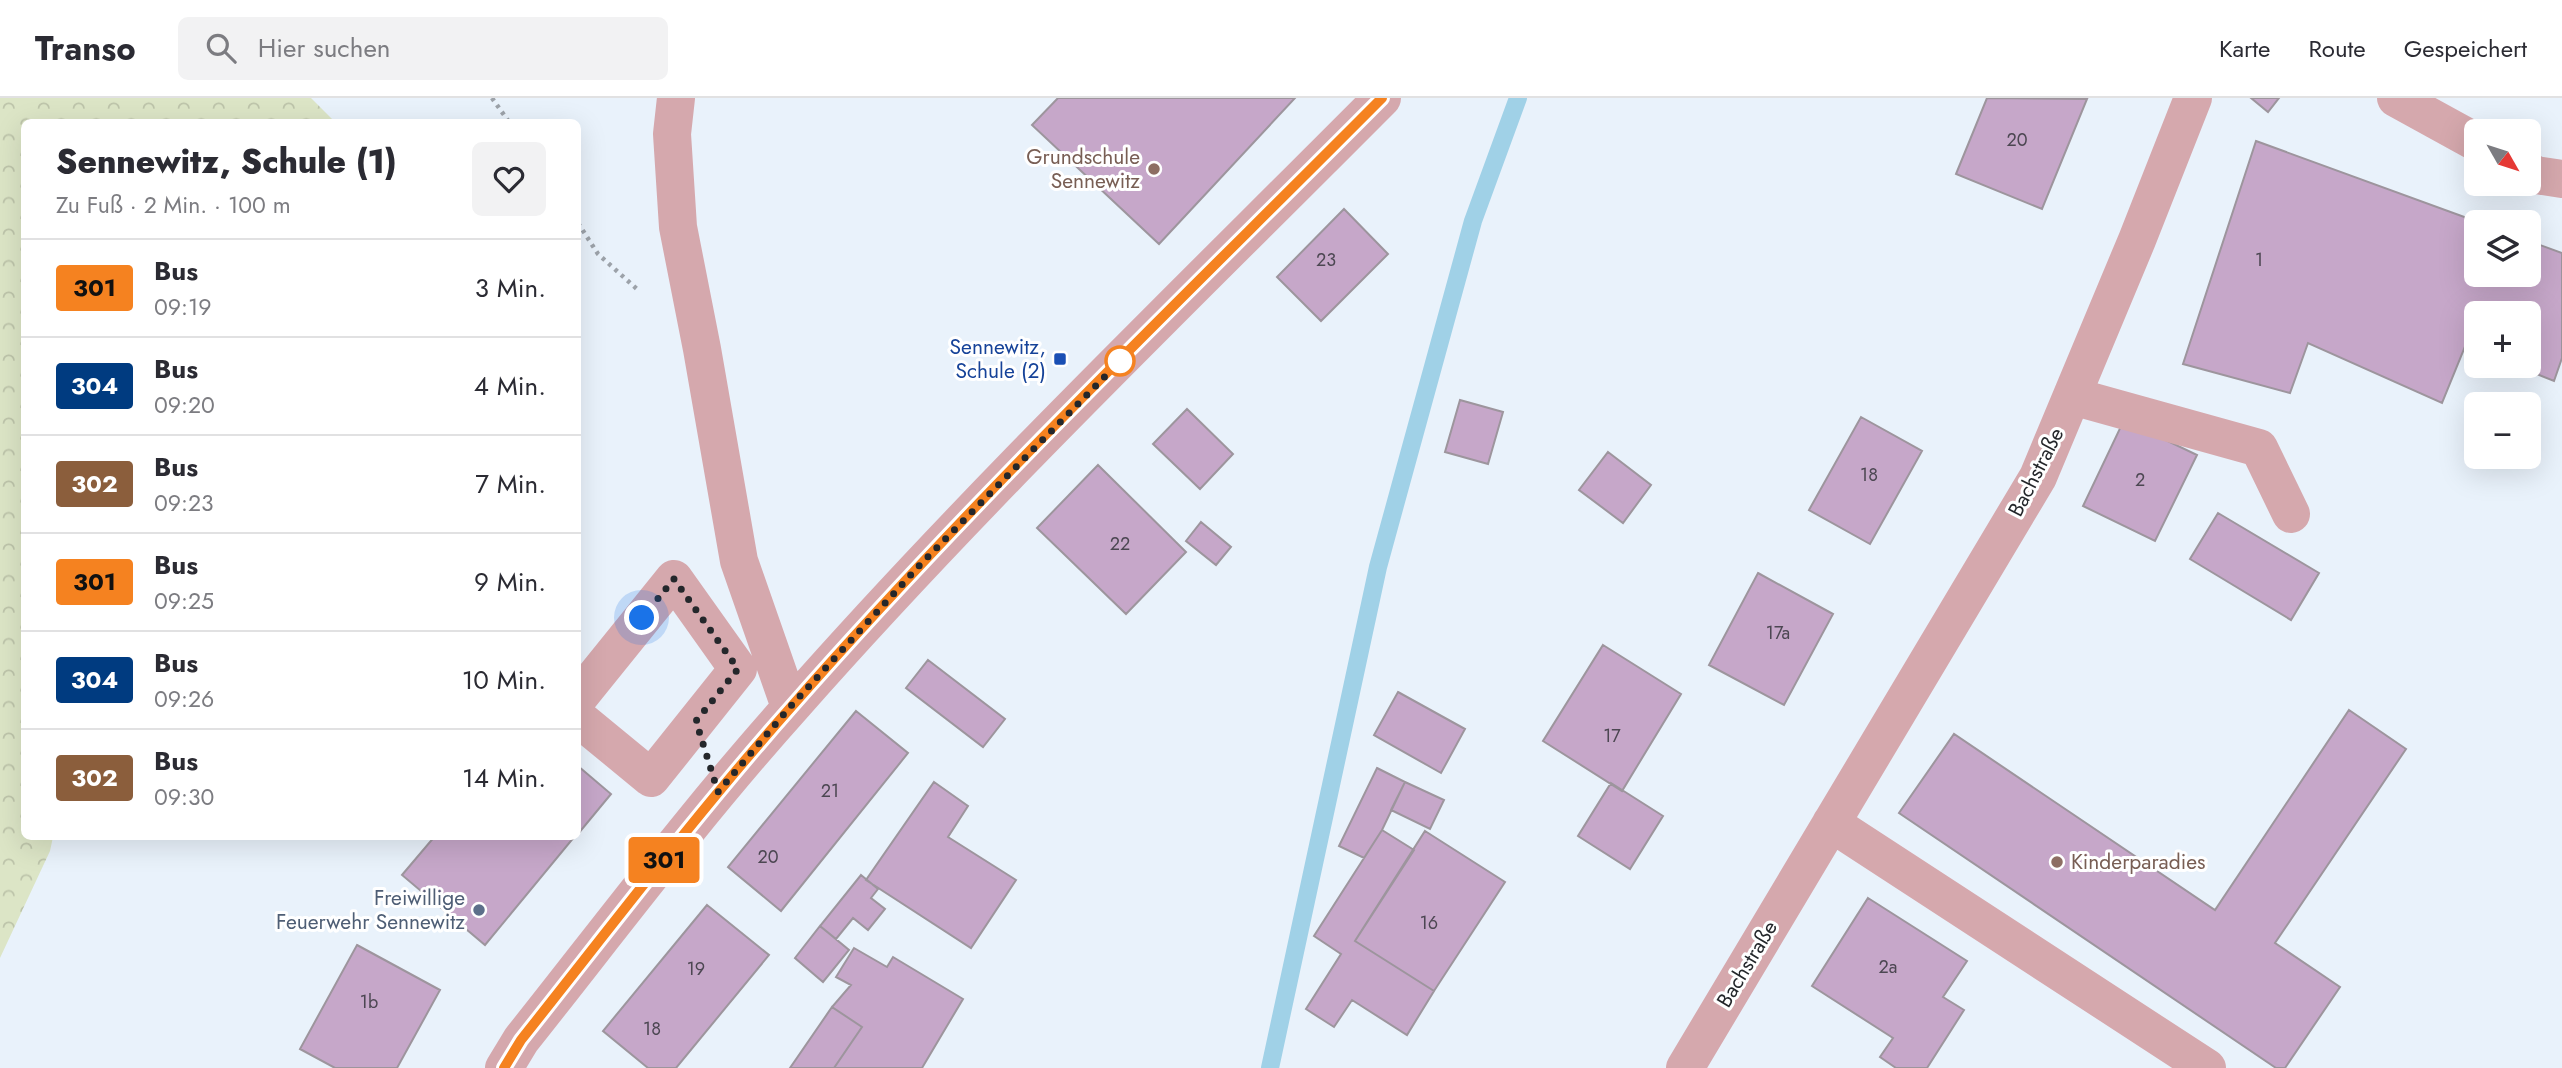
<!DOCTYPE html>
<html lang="de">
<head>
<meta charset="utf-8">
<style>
  :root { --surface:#fff; --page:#f2f2f3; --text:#2b2b33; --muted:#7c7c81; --line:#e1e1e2 }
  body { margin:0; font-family:Jost,sans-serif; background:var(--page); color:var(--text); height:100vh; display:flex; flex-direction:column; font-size:26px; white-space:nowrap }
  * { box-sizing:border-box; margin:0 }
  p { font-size:23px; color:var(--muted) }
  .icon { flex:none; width:38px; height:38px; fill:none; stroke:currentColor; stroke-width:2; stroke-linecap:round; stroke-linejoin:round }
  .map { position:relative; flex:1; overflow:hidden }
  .details { position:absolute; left:21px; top:21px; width:560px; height:721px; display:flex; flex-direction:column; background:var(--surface); border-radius:10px; box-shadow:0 7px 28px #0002 }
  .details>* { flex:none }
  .badge { padding:0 14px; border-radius:5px; font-size:24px; line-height:46px }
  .needle { width:46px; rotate:129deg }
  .tools { position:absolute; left:2464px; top:21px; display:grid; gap:14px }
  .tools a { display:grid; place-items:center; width:77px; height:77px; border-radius:10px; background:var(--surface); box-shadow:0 7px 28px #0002; font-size:35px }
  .you { position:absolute; width:35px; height:35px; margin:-18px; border:5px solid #fff; border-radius:50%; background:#1a73e8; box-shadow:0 0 0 10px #1a73e833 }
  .map>.badge { position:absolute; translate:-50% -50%; box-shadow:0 0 0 4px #fff }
  .round { display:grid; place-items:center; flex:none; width:74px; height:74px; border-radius:10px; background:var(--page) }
  .overview { display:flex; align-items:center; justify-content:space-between; height:119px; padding:0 35px }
  h1 { font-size:33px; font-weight:800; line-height:52px }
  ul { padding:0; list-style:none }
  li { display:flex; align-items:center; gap:21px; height:98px; padding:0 35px; border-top:2px solid var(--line) }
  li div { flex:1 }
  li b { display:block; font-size:26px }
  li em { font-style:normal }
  li .badge { min-width:77px; font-weight:700; text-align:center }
  header { display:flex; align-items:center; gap:42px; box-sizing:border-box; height:98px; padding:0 35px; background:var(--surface); border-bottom:2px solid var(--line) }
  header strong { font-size:33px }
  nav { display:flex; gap:38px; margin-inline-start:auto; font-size:24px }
  .search { width:490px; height:63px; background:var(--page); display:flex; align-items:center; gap:18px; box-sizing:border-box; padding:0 24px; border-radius:10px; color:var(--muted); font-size:26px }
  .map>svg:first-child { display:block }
  .forest { fill:url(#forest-crowns) }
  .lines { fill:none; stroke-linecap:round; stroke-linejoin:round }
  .stream { stroke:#a0d1e7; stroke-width:18 }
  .building { fill:#c6a7c9; stroke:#9d959d; stroke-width:2 }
  .path { stroke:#9ca2a9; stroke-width:4.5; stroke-dasharray:3.5 5; stroke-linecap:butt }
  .minor { stroke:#d5a8ad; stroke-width:38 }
  .line-casing { stroke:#fff; stroke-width:16 }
  .line { stroke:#f58220; stroke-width:10 }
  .walk { stroke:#24272b; stroke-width:7; stroke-dasharray:0 12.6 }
  .education-dot { fill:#8d6e63; stroke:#fff; stroke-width:2.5 }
  .transit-dot { fill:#1a4fb4; stroke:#fff; stroke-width:2.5 }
  .stop-dot { fill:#fff; stroke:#f58220; stroke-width:3.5 }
  .service-dot { fill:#5c6f8a; stroke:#fff; stroke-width:2.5 }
  .labels { text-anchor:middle; stroke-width:6; stroke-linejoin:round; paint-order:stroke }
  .number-label { font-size:18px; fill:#4c4752 }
  .education-label { font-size:21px; fill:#785e54; stroke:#fff; text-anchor:end }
  .transit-label { font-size:21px; fill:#164399; stroke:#fff; text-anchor:end }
  .street-label { font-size:21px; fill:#24272b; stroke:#fff }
  .service-label { font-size:21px; fill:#4e5e75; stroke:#fff; text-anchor:end }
</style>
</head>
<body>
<header>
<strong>Transo</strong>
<div class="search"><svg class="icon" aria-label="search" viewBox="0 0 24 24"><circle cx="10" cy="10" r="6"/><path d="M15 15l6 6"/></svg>Hier suchen</div>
<nav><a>Karte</a><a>Route</a><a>Gespeichert</a></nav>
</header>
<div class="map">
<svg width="2562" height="970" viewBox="0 0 2562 970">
  <defs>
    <pattern id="forest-crowns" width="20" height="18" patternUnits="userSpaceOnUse" patternTransform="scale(1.75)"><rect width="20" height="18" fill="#dce5c6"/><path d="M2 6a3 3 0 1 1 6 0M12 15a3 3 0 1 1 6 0" fill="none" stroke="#bdc4aa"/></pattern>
  </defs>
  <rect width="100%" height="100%" fill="#e9f2fb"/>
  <!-- forest -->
  <path class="forest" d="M0,0h311l24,24h-311v714l29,1 -3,14 -50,107z"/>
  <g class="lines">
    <!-- stream -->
    <path class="stream" d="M1270,970l108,-501 95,-346 45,-123"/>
  </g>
  <!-- building -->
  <path class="building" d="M1058,0h237l-136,146 -127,-119z
    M1987,0l100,1 -45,110 -86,-35z
    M2251,0h28l-11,14z
    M2256,43l222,81 -2,53h53v-34l33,12v105l-8,23 -37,-15h12v-53h-53v35l-10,-4 -24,59 -134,-60 -18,50 -107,-29z
    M1344,111l44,45 -67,67 -44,-44z
    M1460,302l43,12 -15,52 -43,-12z
    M1187,311l46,45 -33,35 -47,-45z
    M1861,319l61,34 -52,93 -61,-34z
    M2124,322l73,35 -42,86 -72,-35z
    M1608,354l43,33 -28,38 -44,-33z
    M1098,367l88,87 -60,62 -89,-86z
    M2218,415l101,60 -28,47 -101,-61z
    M1201,424l30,25 -15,18 -30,-24z
    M1758,475l75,41 -49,91 -75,-40z
    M1603,547l78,49 -59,97 -79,-50z
    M928,562l77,59 -22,28 -77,-59z
    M1398,594l67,37 -24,44 -67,-38z
    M2349,612l57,39 -131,194 65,44 -55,81h-9l-377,-255 55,-79 261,176z
    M856,613l52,42 -127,158 -53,-44z
    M578,668l33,28 -33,40z
    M1377,670l28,14 -23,48 -18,28 -25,-12z
    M934,684l34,24 -20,31 68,43 -45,68 -105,-68z
    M1405,684l39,18 -14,29 -39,-19z
    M1611,685l52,33 -33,53 -52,-33z
    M1382,732l32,20 -59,91 79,50 -27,44 -55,-35 -18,27 -28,-18 35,-55 -27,-18z
    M1425,733l80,51 -71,109 -79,-50z
    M435,738h140l-90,109 -83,-70z
    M861,777l17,14 -7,9 14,11 -17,21 -15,-12 -17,21 -16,-13z
    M1868,800l99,63 -24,36 21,13 -37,58h-31l-16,-11 13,-19 -81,-52z
    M707,807l62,50 -93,113h-28l-45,-37z
    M820,828l29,24 -26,32 -28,-24z
    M357,847l83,45 -43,78h-62l-35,-19z
    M854,850l33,19 6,-10 70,42 -41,69h-88l28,-41 -30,-20 19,-22 -15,-8z
    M832,909l30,20 -28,41h-44z"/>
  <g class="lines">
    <!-- path -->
    <path class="path" d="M492,0l17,24
      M578,125l20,31 40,36"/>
    <!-- minor -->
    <path class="minor" d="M676,0l-4,36 6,93 24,122 37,212 51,146
      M2396,0l80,44
      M2529,73l7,4 26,4
      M2072,298l187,52 32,66
      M578,600l96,-119 64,90 -87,109 -73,-60
      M1831,725l376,245
      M504,970l17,-28c89,-112 175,-227 271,-334 187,-212 391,-408 590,-608
      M1685,970l353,-591 99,-237 56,-142"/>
  </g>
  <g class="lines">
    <!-- line casing -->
    <g class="line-casing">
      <path id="line" d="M504,970l17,-28c89,-112 176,-227 271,-334 186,-212 391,-408 590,-608"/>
    </g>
    <!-- line -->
    <use href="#line" class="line"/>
    <!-- walk -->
    <path class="walk" d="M642,520l32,-39 64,90 -42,52 22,71 72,-85 129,-141 201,-205"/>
  </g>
  <!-- markers -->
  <g class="education-dot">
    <circle cx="1154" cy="71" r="7"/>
    <circle cx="2057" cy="764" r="7"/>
  </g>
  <rect class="transit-dot" x="1053" y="254" width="14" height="14" rx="3.5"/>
  <circle class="stop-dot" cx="1120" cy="263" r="14"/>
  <circle class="service-dot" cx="479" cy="812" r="7"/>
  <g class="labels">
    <!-- number labels -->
    <g class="number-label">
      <text x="2017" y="48">20</text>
      <text x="1326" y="168">23</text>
      <text x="2259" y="168">1</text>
      <text x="1869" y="383">18</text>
      <text x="2140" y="388">2</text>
      <text x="1120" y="452">22</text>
      <text x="1778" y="541">17a</text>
      <text x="1612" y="644">17</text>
      <text x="830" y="699">21</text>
      <text x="768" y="765">20</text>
      <text x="1429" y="831">16</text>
      <text x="1888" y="875">2a</text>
      <text x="696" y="877">19</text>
      <text x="369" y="910">1b</text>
      <text x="652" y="937">18</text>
    </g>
    <!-- education labels -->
    <g class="education-label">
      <text x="1140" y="66">Grundschule<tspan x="1140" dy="24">Sennewitz</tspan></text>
      <text x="2071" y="771" text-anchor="start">Kinderparadies</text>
    </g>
    <!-- transit labels -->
    <g class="transit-label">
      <text x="1046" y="256">Sennewitz,<tspan x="1046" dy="24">Schule (2)</tspan></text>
    </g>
    <!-- street labels -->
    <g class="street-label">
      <text transform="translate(2036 374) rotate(-63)" y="7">Bachstraße</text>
      <text transform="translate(1747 866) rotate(-59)" y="7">Bachstraße</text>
    </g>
    <!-- service labels -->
    <g class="service-label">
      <text x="465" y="807">Freiwillige<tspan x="465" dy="24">Feuerwehr Sennewitz</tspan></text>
    </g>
  </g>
</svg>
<div class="tools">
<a><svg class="needle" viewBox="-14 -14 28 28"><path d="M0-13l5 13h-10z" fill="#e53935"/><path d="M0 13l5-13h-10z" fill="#7c7c81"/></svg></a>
<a><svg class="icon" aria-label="layers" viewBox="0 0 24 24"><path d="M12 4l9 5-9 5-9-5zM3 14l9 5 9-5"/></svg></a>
<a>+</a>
<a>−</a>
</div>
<div class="you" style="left:642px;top:520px"></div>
<b class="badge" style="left:664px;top:762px;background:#f58220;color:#111">301</b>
<section class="details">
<div class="overview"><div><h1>Sennewitz, Schule (1)</h1><p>Zu Fuß · 2 Min. · 100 m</p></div><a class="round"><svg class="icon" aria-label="heart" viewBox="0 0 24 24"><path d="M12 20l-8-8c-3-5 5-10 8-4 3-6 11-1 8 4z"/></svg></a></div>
<ul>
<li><span class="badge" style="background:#f58220;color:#111">301</span><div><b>Bus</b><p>09:19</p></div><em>3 Min.</em></li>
<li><span class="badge" style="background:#003b80;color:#fff">304</span><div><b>Bus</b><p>09:20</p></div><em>4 Min.</em></li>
<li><span class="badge" style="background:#8b5e3c;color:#fff">302</span><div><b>Bus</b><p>09:23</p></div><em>7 Min.</em></li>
<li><span class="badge" style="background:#f58220;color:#111">301</span><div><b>Bus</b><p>09:25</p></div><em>9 Min.</em></li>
<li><span class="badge" style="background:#003b80;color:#fff">304</span><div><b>Bus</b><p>09:26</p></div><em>10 Min.</em></li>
<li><span class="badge" style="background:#8b5e3c;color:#fff">302</span><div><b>Bus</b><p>09:30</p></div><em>14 Min.</em></li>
</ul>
</section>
</div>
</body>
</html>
